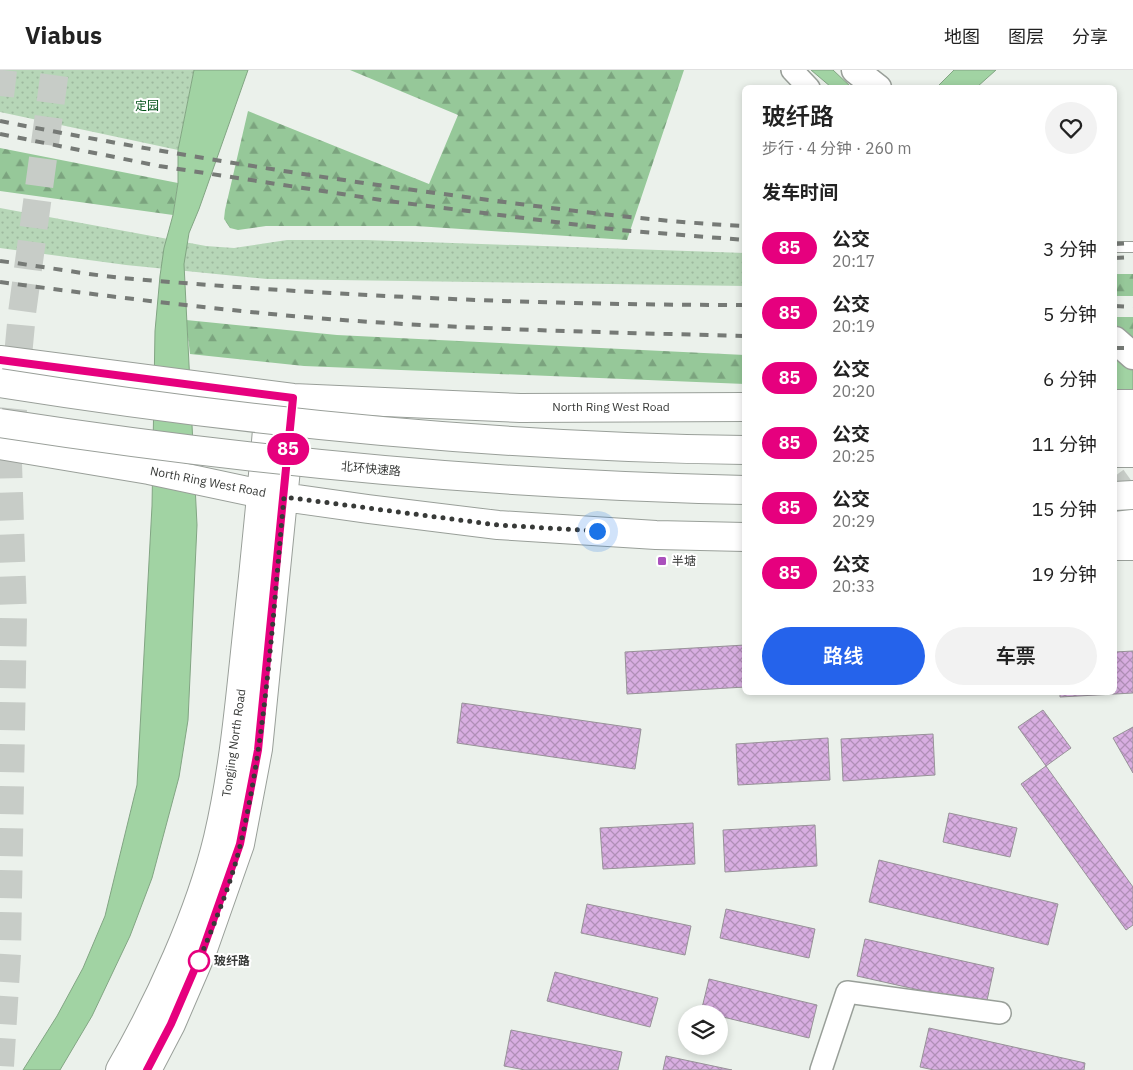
<!DOCTYPE html>
<html lang="zh">
<head>
<meta charset="utf-8">
<style>
  :root { --surface:#fff; --page:#f2f2f2; --text:#222; --muted:#767676; --line:#e0e0e0; --accent:#2563eb }
  body { margin:0; font-family:"IBM Plex Sans","Noto Sans SC",sans-serif; background:var(--page); color:var(--text); height:100vh; display:flex; flex-direction:column; font-size:19px; white-space:nowrap }
  * { box-sizing:border-box; margin:0 }
  p { font-size:16px; color:var(--muted) }
  .icon { flex:none; width:28px; height:28px; fill:none; stroke:currentColor; stroke-width:2; stroke-linecap:round; stroke-linejoin:round }
  .map { position:relative; flex:1; overflow:hidden }
  .side { position:absolute; left:742px; top:15px; width:375px; height:610px; display:flex; flex-direction:column; background:var(--surface); border-radius:8px; box-shadow:0 2px 8px #0003 }
  .side>* { flex:none }
  .badge { padding:0 10px; border-radius:16px; font-size:18px; line-height:32px }
  .controls { position:absolute; left:678px; top:935px; display:grid; gap:10px }
  .controls a { display:grid; place-items:center; width:50px; height:50px; border-radius:50%; background:var(--surface); box-shadow:0 2px 8px #0003; font-size:25px }
  .you { position:absolute; width:25px; height:25px; margin:-12px; border:4px solid #fff; border-radius:50%; background:#1a73e8; box-shadow:0 0 0 8px #1a73e833 }
  .map>.badge { position:absolute; translate:-50% -50%; box-shadow:0 0 0 2px #fff }
  h2 { padding:0 20px; font-size:19px; line-height:45px }
  .round { display:grid; place-items:center; flex:none; width:52px; height:52px; border-radius:26px; background:var(--page) }
  .summary { display:flex; align-items:center; justify-content:space-between; height:85px; padding:0 20px }
  h1 { font-size:24px; font-weight:600; line-height:38px }
  .action { display:flex; gap:10px; margin-top:auto; padding:10px 20px }
  .action a { flex:1; height:58px; border-radius:30px; background:var(--accent); color:#fff; font-size:20px; font-weight:600; line-height:58px; text-align:center }
  .action a+a { background:var(--page); color:var(--text) }
  ul { padding:0; list-style:none }
  li { display:flex; align-items:center; gap:15px; height:65px; padding:0 20px }
  li div { flex:1 }
  li b { display:block; font-size:19px }
  li em { font-style:normal }
  li .badge { min-width:55px; font-weight:700; text-align:center }
  header { display:flex; align-items:center; gap:30px; box-sizing:border-box; height:70px; padding:0 25px; background:var(--surface); border-bottom:1px solid var(--line) }
  header strong { font-size:24px }
  nav { display:flex; gap:28px; margin-inline-start:auto; font-size:18px }
  .map>svg:first-child { display:block }
  .green { fill:url(#green-dots) }
  .forest { fill:url(#forest-firs) }
  .water { fill:#a1d3a3; stroke:#82a583 }
  .building { fill:url(#building-cross-hatch); stroke:#979298 }
  .lines { fill:none; stroke-linecap:round; stroke-linejoin:round }
  .minor-tunnel { stroke:#c7ccc7; stroke-width:21; stroke-dasharray:21 11; stroke-linecap:butt }
  .primary-tunnel { stroke:#c7ccc7; stroke-width:28; stroke-dasharray:28 14; stroke-linecap:butt }
  .service-casing { stroke:#999f99; stroke-width:12 }
  .minor-casing { stroke:#999f99; stroke-width:24 }
  .tertiary-casing { stroke:#999f99; stroke-width:29 }
  .primary-casing { stroke:#999f99; stroke-width:30 }
  .trunk-casing { stroke:#999f99; stroke-width:30 }
  .service { stroke:#fff; stroke-width:10 }
  .minor { stroke:#fff; stroke-width:21 }
  .tertiary { stroke:#fff; stroke-width:26 }
  .primary { stroke:#fff; stroke-width:28 }
  .trunk { stroke:#fff; stroke-width:28 }
  .rail { stroke:#767a76; stroke-width:4; stroke-dasharray:9 9; stroke-linecap:butt }
  .trunk-bridge-casing { stroke:#999f99; stroke-width:30; stroke-linecap:butt }
  .trunk-bridge { stroke:#fff; stroke-width:28 }
  .line-casing { stroke:#fff; stroke-width:11 }
  .line { stroke:#e6007e; stroke-width:8 }
  .walk { stroke:#383a38; stroke-width:5; stroke-dasharray:0 9 }
  .poi-dot { fill:#aa50bc; stroke:#fff; stroke-width:2 }
  .stop-dot { fill:#fff; stroke:#e6007e; stroke-width:2.5 }
  .labels { text-anchor:middle; stroke-width:4; stroke-linejoin:round; paint-order:stroke }
  .park-label { font-size:12px; fill:#015016; stroke:#fff }
  .street-label { font-size:12px; fill:#383a38; stroke:#fff }
  .poi-label { font-size:12px; fill:#383a38; stroke:#fff; text-anchor:start }
  .stop-label { font-size:12px; font-weight:bold; fill:#383a38; stroke:#fff; text-anchor:start }
</style>
</head>
<body>
<header>
<strong>Viabus</strong>
<nav><a>地图</a><a>图层</a><a>分享</a></nav>
</header>
<div class="map">
<svg width="1133" height="1000" viewBox="0 0 1133 1000">
  <defs>
    <pattern id="green-dots" width="8" height="8" patternUnits="userSpaceOnUse" patternTransform="scale(1.25)"><rect width="8" height="8" fill="#b6d6b7"/><path d="M2 2h.1M6 6h.1" fill="none" stroke="#9db89e" stroke-width="1.8" stroke-linecap="round"/></pattern>
    <pattern id="forest-firs" width="22" height="20" patternUnits="userSpaceOnUse" patternTransform="scale(1.25)"><rect width="22" height="20" fill="#96c899"/><path d="M5 1l3.5 6h-7zM16 11l3.5 6h-7z" fill="#7ba37e"/></pattern>
    <pattern id="building-cross-hatch" width="8" height="8" patternUnits="userSpaceOnUse" patternTransform="scale(1.25)"><rect width="8" height="8" fill="#d8aee1"/><path d="M0 0l8 8M0 8l8-8" fill="none" stroke="#b08fb7"/></pattern>
  </defs>
  <rect width="100%" height="100%" fill="#ebf1eb"/>
  <!-- green -->
  <path class="green" d="M0,0h194l-16,80 -178,-38z
    M0,138l206,38 28,2 53,-8h79l379,13v33l-478,-7 -141,-14 -126,-17z"/>
  <!-- forest -->
  <path class="forest" d="M350,0h334l-57,170 -211,-14h-150l-28,4 -8,-2 -6,-9 1,-9 23,-99 181,73 29,-69z
    M0,78l178,35 -5,32 -173,-24z
    M1115,204h18v22h-18z
    M1115,247h18v20h-15l-3,-3z
    M186,250l151,15 408,20v29l-441,-18 -114,-12z"/>
  <!-- water -->
  <path class="water" d="M194,0h54l-49,139 -10,24 -5,31 13,261 -9,195 -9,57 -27,101 -22,58 -38,80 -32,54h-37l34,-54 26,-48 22,-52 32,-131 15,-279 3,-175 5,-55 4,-28 9,-33 5,-32v-33z
    M811,0h22l18,17h-20z
    M954,0h42l-19,17h-40z
    M1115,282l18,14v78l-18,-20z"/>
  <!-- building -->
  <path class="building" d="M745,575v42l-118,7 -2,-42z
    M1133,581v42l-73,4v-5h55v-40z
    M462,633l179,26 -6,40 -178,-26z
    M1043,640l28,38 -25,18 -28,-39z
    M1133,657v46l-20,-35z
    M933,664l2,41 -92,6 -2,-42z
    M828,668l2,42 -92,5 -2,-41z
    M1046,696l87,121v38l-7,5 -105,-146z
    M949,743l68,15 -7,29 -67,-15z
    M693,753l2,41 -92,5 -3,-41z
    M815,755l2,41 -92,6 -2,-42z
    M879,790l179,44 -10,41 -179,-43z
    M587,834l104,22 -6,29 -104,-22z
    M726,839l89,20 -6,29 -89,-20z
    M865,869l129,29 -8,37 -129,-29z
    M555,902l103,26 -8,29 -103,-26z
    M709,909l108,26 -8,33 -90,-22v-2l-18,-2z
    M929,958l156,35 -1,7h-150l-14,-3z
    M511,960l111,22 -4,18h-93l-21,-4z
    M666,986l66,14h-69z"/>
  <g class="lines">
    <!-- minor-tunnel -->
    <path class="minor-tunnel" d="M1115,406l18,25"/>
    <!-- primary-tunnel -->
    <path class="primary-tunnel" d="M0,26l3,-26
      M0,996l7,-112 6,-337 -5,-154 14,-150 33,-243"/>
    <!-- service casing -->
    <g class="service-casing">
      <path id="service" d="M1115,177h18"/>
    </g>
    <!-- minor casing -->
    <g class="minor-casing">
      <path id="minor" d="M792,0l17,18
        M821,1000l26,-78 153,21"/>
    </g>
    <!-- tertiary casing -->
    <g class="tertiary-casing">
      <path id="tertiary" d="M855,0l23,18
        M1115,270l18,16"/>
    </g>
    <!-- primary casing -->
    <g class="primary-casing">
      <path id="primary" d="M0,290l293,38 227,10 225,-1
        M1115,334h18
        M0,375l149,25 113,24 106,15 130,16 158,10 89,2
        M1115,476h18
        M120,1000c39,-67 80,-157 98,-232 15,-64 21,-129 28,-195 9,-82 17,-165 24,-247
        M147,1000l24,-46 31,-72 38,-108 18,-95 35,-350"/>
    </g>
    <!-- trunk casing -->
    <g class="trunk-casing">
      <path id="trunk" d="M1115,356h18
        M1115,383h18
        M1115,426l18,-1
        M1115,456l18,-2"/>
    </g>
    <!-- service -->
    <use href="#service" class="service"/>
    <!-- minor -->
    <use href="#minor" class="minor"/>
    <!-- tertiary -->
    <use href="#tertiary" class="tertiary"/>
    <!-- primary -->
    <use href="#primary" class="primary"/>
    <!-- trunk -->
    <use href="#trunk" class="trunk"/>
    <!-- rail -->
    <path class="rail" d="M0,51c162,32 325,58 489,79 85,11 170,22 256,26
      M0,64l159,32 229,35 231,29 126,10
      M1115,174l18,-1
      M1115,188l18,-1
      M0,191c41,5 82,13 123,17 207,18 414,27 622,27
      M0,212c97,13 195,25 292,34 151,13 302,16 453,20
      M1115,236l18,1
      M1115,278h18"/>
    <!-- trunk-bridge casing -->
    <g class="trunk-bridge-casing">
      <path id="trunk-bridge" d="M0,313c246,39 496,64 745,67
        M0,353c247,38 495,62 745,67"/>
    </g>
    <!-- trunk-bridge -->
    <use href="#trunk-bridge" class="trunk-bridge"/>
  </g>
  <g class="lines">
    <!-- line casing -->
    <g class="line-casing">
      <path id="line" d="M0,290l293,38 -35,352 -18,94 -38,108 -31,72 -24,46"/>
    </g>
    <!-- line -->
    <use href="#line" class="line"/>
    <!-- walk -->
    <path class="walk" d="M199,891l-3,6c17,-40 35,-82 45,-125 26,-112 32,-230 43,-345l214,28 99,6"/>
  </g>
  <!-- markers -->
  <rect class="poi-dot" x="657" y="486" width="10" height="10" rx="2.5"/>
  <circle class="stop-dot" cx="199" cy="891" r="10"/>
  <g class="labels">
    <!-- park labels -->
    <g class="park-label">
      <text x="147" y="40">定园</text>
    </g>
    <!-- street labels -->
    <g class="street-label">
      <text x="611" y="341">North Ring West Road</text>
      <text transform="translate(371 399) rotate(5)" y="4">北环快速路</text>
      <text transform="translate(208 412) rotate(11)" y="4">North Ring West Road</text>
      <text transform="translate(234 673) rotate(-82)" y="4">Tongjing North Road</text>
    </g>
    <!-- poi labels -->
    <g class="poi-label">
      <text x="672" y="495">半塘</text>
    </g>
    <!-- stop labels -->
    <g class="stop-label">
      <text x="214" y="895">玻纤路</text>
    </g>
  </g>
</svg>
<div class="controls">
<a><svg class="icon" aria-label="layers" viewBox="0 0 24 24"><path d="M12 4l9 5-9 5-9-5zM3 14l9 5 9-5"/></svg></a>
</div>
<div class="you" style="left:597px;top:461px"></div>
<b class="badge" style="left:288px;top:379px;background:#e6007e;color:#fff">85</b>
<section class="side">
<div class="summary"><div><h1>玻纤路</h1><p>步行 · 4 分钟 · 260 m</p></div><a class="round"><svg class="icon" aria-label="heart" viewBox="0 0 24 24"><path d="M12 20l-8-8c-3-5 5-10 8-4 3-6 11-1 8 4z"/></svg></a></div>
<h2>发车时间</h2>
<ul>
<li><span class="badge" style="background:#e6007e;color:#fff">85</span><div><b>公交</b><p>20:17</p></div><em>3 分钟</em></li>
<li><span class="badge" style="background:#e6007e;color:#fff">85</span><div><b>公交</b><p>20:19</p></div><em>5 分钟</em></li>
<li><span class="badge" style="background:#e6007e;color:#fff">85</span><div><b>公交</b><p>20:20</p></div><em>6 分钟</em></li>
<li><span class="badge" style="background:#e6007e;color:#fff">85</span><div><b>公交</b><p>20:25</p></div><em>11 分钟</em></li>
<li><span class="badge" style="background:#e6007e;color:#fff">85</span><div><b>公交</b><p>20:29</p></div><em>15 分钟</em></li>
<li><span class="badge" style="background:#e6007e;color:#fff">85</span><div><b>公交</b><p>20:33</p></div><em>19 分钟</em></li>
</ul>
<div class="action"><a>路线</a><a>车票</a></div>
</section>
</div>
</body>
</html>
